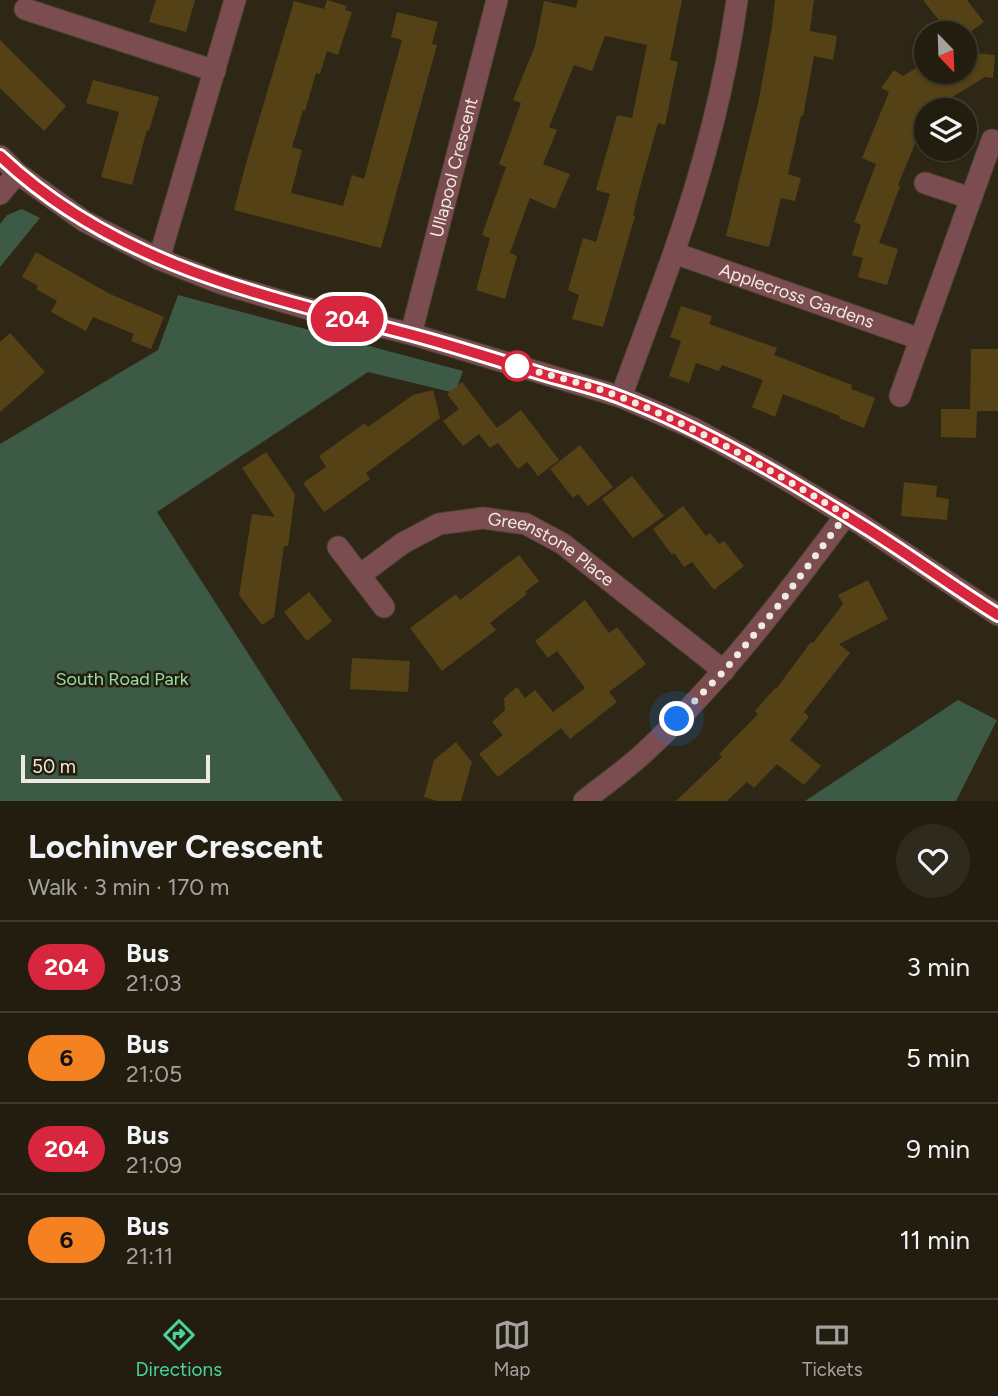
<!DOCTYPE html>
<html lang="en">
<head>
<meta charset="utf-8">
<style>
  :root { --surface:#231d10; --page:#2f2a1e; --text:#f1f3f6; --muted:#a3a29f; --line:#403b30; --accent:#47d49e }
  body { margin:0; font-family:Figtree,sans-serif; background:var(--page); color:var(--text); height:100vh; display:flex; flex-direction:column; font-size:26px; white-space:nowrap }
  * { box-sizing:border-box; margin:0 }
  p { font-size:23px; color:var(--muted) }
  .icon { flex:none; width:38px; height:38px; fill:none; stroke:currentColor; stroke-width:2; stroke-linecap:round; stroke-linejoin:round }
  .map { position:relative; height:801px; overflow:hidden }
  .drawer { display:flex; flex-direction:column; background:var(--surface); flex:1 }
  .drawer>* { flex:none }
  .badge { padding:0 14px; border-radius:23px; font-size:24px; line-height:46px }
  .needle { width:46px; rotate:157deg }
  .tools { position:absolute; left:914px; top:21px; display:grid; gap:14px }
  .tools a { display:grid; place-items:center; width:63px; height:63px; border-radius:50%; background:var(--surface); box-shadow:0 2px 5px #0004,0 0 0 2px var(--line); font-size:35px }
  .scale { position:absolute; left:21px; bottom:18px; width:189px; box-sizing:border-box; padding-left:7px; border:4px solid #f0ebe0; border-top:0; font-size:19px; line-height:24px; white-space:nowrap; color:#f0ebe0; -webkit-text-stroke:5px #251e0c; paint-order:stroke }
  .you { position:absolute; width:35px; height:35px; margin:-18px; border:5px solid #fff; border-radius:50%; background:#1a73e8; box-shadow:0 0 0 10px #1a73e833 }
  .map>.badge { position:absolute; translate:-50% -50%; box-shadow:0 0 0 4px #fff }
  .round { display:grid; place-items:center; flex:none; width:74px; height:74px; border-radius:37px; background:var(--page) }
  .summary { display:flex; align-items:center; justify-content:space-between; height:119px; padding:0 28px }
  h1 { font-size:33px; font-weight:700; line-height:52px }
  ul { padding:0; list-style:none }
  li { display:flex; align-items:center; gap:21px; height:91px; padding:0 28px; border-top:2px solid var(--line) }
  li div { flex:1 }
  li b { display:block; font-size:26px }
  li em { font-style:normal }
  li .badge { min-width:77px; font-weight:700; text-align:center }
  .menu { display:flex; justify-content:space-around; align-items:center; height:98px; border-top:2px solid var(--line); background:var(--surface); font-size:19px; color:var(--muted) }
  .menu a { display:grid; justify-items:center; gap:4px }
  .menu .on { color:var(--accent) }
  .map>svg:first-child { display:block }
  .green { fill:#3c5a45 }
  .building { fill:#544216 }
  .lines { fill:none; stroke-linecap:round; stroke-linejoin:round }
  .minor-casing { stroke:#4a4231; stroke-width:23 }
  .minor { stroke:#7c4d50; stroke-width:21 }
  .line-casing { stroke:#fff; stroke-width:16 }
  .line { stroke:#d7263d; stroke-width:10 }
  .walk { stroke:#f0ebe0; stroke-width:7; stroke-dasharray:0 12.6 }
  .stop-dot { fill:#fff; stroke:#d7263d; stroke-width:3.5 }
  .labels { text-anchor:middle; stroke-width:5; stroke-linejoin:round; paint-order:stroke }
  .street-label { font-size:18px; fill:#f0ebe0; stroke:#251e0c }
  .park-label { font-size:18px; fill:#90e0a9; stroke:#251e0c }
</style>
</head>
<body>
<div class="map">
<svg width="998" height="801" viewBox="0 0 998 801">
  <rect width="100%" height="100%" fill="#2f2715"/>
  <!-- green -->
  <path class="green" d="M22,209l18,9 -40,49v-43l7,-9z
    M178,295l285,76 -8,22 -87,-21 -211,140 186,289h-343v-357l158,-94z
    M958,700l39,20 -41,81h-151z"/>
  <!-- building -->
  <path class="building" d="M156,0h39l-9,32 -37,-10z
    M327,0l20,6 -2,4 7,2 -14,43 -11,-4 -7,23 -4,-1 -11,38 -2,-1 -11,37 10,3 -11,43 52,13 9,-31 12,4 10,-37 28,-102 -11,-3 6,-25 41,10 -6,22 5,1 -56,203 -147,-38 11,-43 49,-166 30,8z
    M578,0h104l-12,60 8,2 -13,63 -7,-2 -22,79 -3,14h2l-32,111 -31,-8 7,-24 -11,-5 15,-52 13,4 14,-48 -14,-4 21,-75 15,3 15,-73 -42,-9 -13,35 -18,-6 -25,62 8,3 -14,34 27,10 -15,35 -25,-11 -20,55 7,3 -12,43 -29,-9 14,-52 -8,-3 24,-68 -7,-3 22,-61 -8,-3 22,-54 9,-45 32,7z
    M775,0h39l-4,31 27,5 -4,24 -19,-4 -11,60h-2l-13,58 13,4 -6,23 -14,-3 -12,49 -43,-11 33,-137 13,-73z
    M923,0h44l17,22 -15,11h-20z
    M0,40l66,66 -22,25 -44,-43z
    M964,52l31,3 -2,23 -8,-1 -54,33h-5v7l-28,68 2,1 -21,57 19,6 -11,36 -29,-8 5,-19 -11,-3 9,-30 -7,-3 22,-58 -14,-6 27,-66 -8,-4 13,-18 9,6 23,-14v10h38z
    M93,80l66,17 -10,34 -2,-1 -15,55 -31,-8 18,-65 -33,-9z
    M36,252l74,42 54,23 -13,32 -20,-8 3,-7 -41,-17 -7,14 -35,-19 6,-11 -21,-12 2,-3 -16,-9z
    M681,306l31,10 -3,8 68,24 -3,7 78,30 -1,4 24,9 -11,30 -25,-10 1,-2 -57,-22 -8,23 -23,-10 11,-27 -41,-15 -3,6 -23,-8 -7,20 -20,-7 12,-35 -11,-4z
    M10,333l35,39 -45,40v-70z
    M971,349h27v62h-21l-1,27 -35,-1v-28h29z
    M462,382l35,46 24,-18 38,50 -21,16 -11,-14 -9,7 -20,-26 -8,5 -11,-14 -16,12 -20,-25 16,-12 -12,-15z
    M433,390l7,28 -74,55 4,6 -46,33 -21,-29 23,-16 -7,-11 46,-33 3,4 45,-32z
    M580,445l33,42 -25,19 -10,-12 -5,4 -23,-29z
    M266,452l29,42 -7,52h-4l-10,71 -12,8 -23,-30 13,-81 23,3 -33,-49z
    M632,476l32,40 -31,22 -31,-39z
    M904,482l33,4 -1,11 13,2 -2,21 -46,-4z
    M683,506l23,30 4,-3 9,11 5,-3 20,25 -30,24 -22,-28 -8,5 -10,-14 -2,2 -19,-26z
    M519,555l20,26 -14,11 2,2 -37,29 6,7 -54,41 -32,-43 46,-34 4,6z
    M868,580l20,39 -49,25 11,9 -46,59 5,5 -19,23 31,26 -17,19 -27,-21 -23,24 -7,-6 -20,19h-51l46,-44 -3,-3 39,-40 -3,-3 20,-23 1,1 35,-47 2,1 30,-39 -5,-9z
    M309,592l23,29 -25,20 -23,-29z
    M585,600l24,33 8,-6 29,37 -37,28 8,10 -47,37 -9,-11 -63,49 -19,-23 24,-19 -11,-13 13,-12 -1,-12 13,-11 8,11 10,-8 18,22 32,-24 -28,-37 -9,7 -13,-17z
    M352,658l58,3 -2,31 -58,-3z
    M456,742l16,20 -11,39h-24l-13,-4 10,-37z"/>
  <g class="lines">
    <!-- minor casing -->
    <g class="minor-casing">
      <g id="minor">
        <path d="M25,9l190,62"/>
        <path d="M0,156l17,17 67,48 75,38 64,25 79,23 109,27 210,63 72,31 72,39 94,56 139,92"/>
        <path d="M925,183l45,15"/>
        <path d="M0,194l17,-21"/>
        <path id="s1" d="M674,253l246,86"/>
        <path d="M159,259l76,-259"/>
        <path id="s2" d="M411,334l86,-334"/>
        <path d="M900,396l92,-256"/>
        <path d="M621,397c17,-47 35,-94 52,-142 29,-82 52,-169 64,-255"/>
        <path d="M338,547l46,60"/>
        <path id="s3" d="M360,575l43,-32 36,-19 44,-6 43,6 37,20 161,127"/>
        <path d="M584,801c21,-17 43,-32 62,-50 76,-71 138,-153 200,-236"/>
      </g>
    </g>
    <!-- minor -->
    <use href="#minor" class="minor"/>
  </g>
  <g class="lines">
    <!-- line casing -->
    <g class="line-casing">
      <path id="line" d="M0,156c115,109 261,139 409,178 45,12 89,26 133,40 27,8 55,14 80,24 83,32 161,78 236,125 48,29 93,63 140,92"/>
    </g>
    <!-- line -->
    <use href="#line" class="line"/>
    <!-- walk -->
    <path class="walk" d="M517,366h-1c35,10 73,18 107,32 79,31 150,74 223,117l-68,91 -54,65 -47,48"/>
  </g>
  <!-- markers -->
  <circle class="stop-dot" cx="517" cy="366" r="14"/>
  <g class="labels">
    <!-- street labels -->
    <g class="street-label">
      <text dy="6" stroke="none"><textPath href="#s2" startOffset="172">Ullapool Crescent</textPath></text>
      <text dy="6" stroke="none"><textPath href="#s1" startOffset="130">Applecross Gardens</textPath></text>
      <text dy="6" stroke="none"><textPath href="#s3" startOffset="215">Greenstone Place</textPath></text>
    </g>
    <!-- park labels -->
    <g class="park-label">
      <text x="122" y="685">South Road Park</text>
    </g>
  </g>
</svg>
<div class="tools">
<a><svg class="needle" viewBox="-14 -14 28 28"><path d="M0-13l5 13h-10z" fill="#e53935"/><path d="M0 13l5-13h-10z" fill="#a3a29f"/></svg></a>
<a><svg class="icon" aria-label="layers" viewBox="0 0 24 24"><path d="M12 4l9 5-9 5-9-5zM3 14l9 5 9-5"/></svg></a>
</div>
<div class="scale">50 m</div>
<div class="you" style="left:677px;top:719px"></div>
<b class="badge" style="left:347px;top:319px;background:#d7263d;color:#fff">204</b>
</div>
<section class="drawer">
<div class="summary"><div><h1>Lochinver Crescent</h1><p>Walk · 3 min · 170 m</p></div><a class="round"><svg class="icon" aria-label="heart" viewBox="0 0 24 24"><path d="M12 20l-8-8c-3-5 5-10 8-4 3-6 11-1 8 4z"/></svg></a></div>
<ul>
<li><span class="badge" style="background:#d7263d;color:#fff">204</span><div><b>Bus</b><p>21:03</p></div><em>3 min</em></li>
<li><span class="badge" style="background:#f58220;color:#111">6</span><div><b>Bus</b><p>21:05</p></div><em>5 min</em></li>
<li><span class="badge" style="background:#d7263d;color:#fff">204</span><div><b>Bus</b><p>21:09</p></div><em>9 min</em></li>
<li><span class="badge" style="background:#f58220;color:#111">6</span><div><b>Bus</b><p>21:11</p></div><em>11 min</em></li>
</ul>
</section>
<nav class="menu">
<a class="on"><svg class="icon" aria-label="directions" viewBox="0 0 24 24"><path d="M12 3l9 9-9 9-9-9zM9 14v-3h6M13 9l2 2-2 2"/></svg>Directions</a>
<a><svg class="icon" aria-label="map" viewBox="0 0 24 24"><path d="M3 6l6-2 6 2 6-2v14l-6 2-6-2-6 2zM9 4v14M15 6v14"/></svg>Map</a>
<a><svg class="icon" aria-label="tickets" viewBox="0 0 24 24"><path d="M3 7h18v10H3zM15 7v10"/></svg>Tickets</a>
</nav>
</body>
</html>
